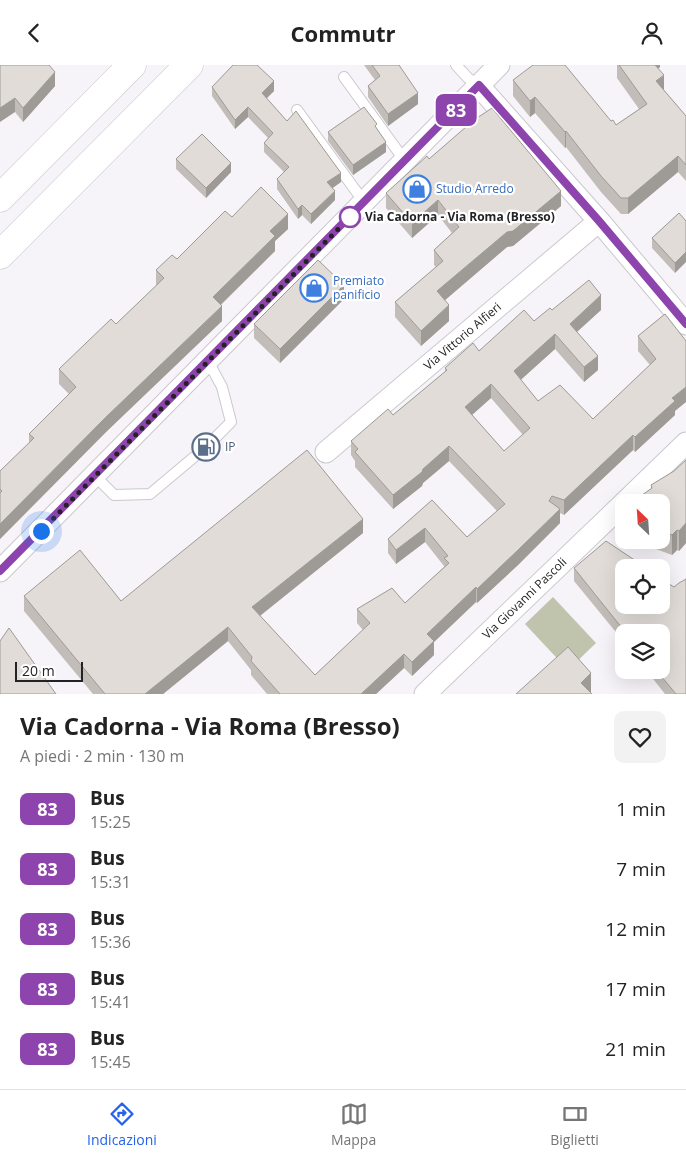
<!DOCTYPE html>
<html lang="it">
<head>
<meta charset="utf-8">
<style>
  :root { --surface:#fff; --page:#f2f2f2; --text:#222; --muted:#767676; --line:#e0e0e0; --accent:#2563eb }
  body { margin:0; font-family:"Open Sans",sans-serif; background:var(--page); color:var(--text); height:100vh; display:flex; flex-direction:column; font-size:19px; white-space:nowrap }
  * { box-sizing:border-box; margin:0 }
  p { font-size:16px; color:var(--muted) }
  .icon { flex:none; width:28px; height:28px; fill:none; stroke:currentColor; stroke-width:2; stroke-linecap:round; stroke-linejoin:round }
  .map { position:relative; height:629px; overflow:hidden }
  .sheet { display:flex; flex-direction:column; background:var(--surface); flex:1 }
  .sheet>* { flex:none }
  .badge { padding:0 10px; border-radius:8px; font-size:18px; line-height:32px }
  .needle { width:32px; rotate:335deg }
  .buttons { position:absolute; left:615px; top:429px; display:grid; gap:10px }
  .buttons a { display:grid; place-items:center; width:55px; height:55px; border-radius:10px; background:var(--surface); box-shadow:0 5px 20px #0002; font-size:25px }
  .scale { position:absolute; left:15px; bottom:12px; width:68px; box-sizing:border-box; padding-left:5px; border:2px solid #232225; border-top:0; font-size:14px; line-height:18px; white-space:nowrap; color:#232225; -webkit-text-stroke:4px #fff; paint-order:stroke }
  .you { position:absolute; width:25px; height:25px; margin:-12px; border:4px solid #fff; border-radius:50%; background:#1a73e8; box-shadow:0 0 0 8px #1a73e833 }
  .map>.badge { position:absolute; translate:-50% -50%; box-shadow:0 0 0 2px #fff }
  .round { display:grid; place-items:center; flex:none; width:52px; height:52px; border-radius:10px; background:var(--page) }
  .headline { display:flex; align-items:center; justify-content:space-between; height:85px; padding:0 20px }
  h1 { font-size:24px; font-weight:700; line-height:38px }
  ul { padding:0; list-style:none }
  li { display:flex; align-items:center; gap:15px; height:60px; padding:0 20px }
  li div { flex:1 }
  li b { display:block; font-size:19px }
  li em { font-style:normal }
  li .badge { min-width:55px; font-weight:700; text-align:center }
  header { display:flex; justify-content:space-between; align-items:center; height:65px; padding:0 20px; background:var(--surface); font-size:22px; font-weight:700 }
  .tabs { display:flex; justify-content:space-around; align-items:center; height:70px; border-top:1px solid var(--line); background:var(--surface); font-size:14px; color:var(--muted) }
  .tabs a { display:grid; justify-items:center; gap:2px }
  .tabs .current { color:var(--accent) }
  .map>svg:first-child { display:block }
  .green { fill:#c1c4ad }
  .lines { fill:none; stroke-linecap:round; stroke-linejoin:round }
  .lane-casing { stroke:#cbc8ce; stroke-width:12 }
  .street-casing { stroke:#cbc8ce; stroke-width:23 }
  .highway-casing { stroke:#cbc8ce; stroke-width:29 }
  .lane { stroke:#fff; stroke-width:10 }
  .street { stroke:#fff; stroke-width:21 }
  .highway { stroke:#fff; stroke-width:28 }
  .wall { fill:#c2bdb9; fill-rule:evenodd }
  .shaded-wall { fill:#9e9a96 }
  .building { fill:#e1dcd7; stroke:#9e9a96; fill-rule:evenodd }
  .line-casing { stroke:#fff; stroke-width:11 }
  .line { stroke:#8e44ad; stroke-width:8 }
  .walk { stroke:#232225; stroke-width:5; stroke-dasharray:0 9 }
  .stop-dot { fill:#fff; stroke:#8e44ad; stroke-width:2.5 }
  .labels { text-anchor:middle; stroke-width:4.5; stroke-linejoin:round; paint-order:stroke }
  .shop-label { font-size:12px; fill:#366cbe; stroke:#fff; text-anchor:start }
  .stop-label { font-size:12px; font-weight:bold; fill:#232225; stroke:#fff; text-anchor:start }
  .street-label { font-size:12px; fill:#232225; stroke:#fff }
  .service-label { font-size:12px; fill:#4e5e75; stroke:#fff; text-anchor:start }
</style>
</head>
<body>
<header><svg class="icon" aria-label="back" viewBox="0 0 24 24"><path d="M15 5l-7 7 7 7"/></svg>Commutr<svg class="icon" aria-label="person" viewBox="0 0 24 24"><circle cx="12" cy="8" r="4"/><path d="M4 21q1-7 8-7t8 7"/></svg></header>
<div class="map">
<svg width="686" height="629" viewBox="0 0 686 629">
  <rect width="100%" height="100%" fill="#f6f3f9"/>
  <!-- green -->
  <path class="green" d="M553,532l43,46 -28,27 -43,-46z"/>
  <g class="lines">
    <!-- lane casing -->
    <g class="lane-casing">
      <path id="lane" d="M456,0l12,13 11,8
        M344,12l61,84
        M297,45l67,92
        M95,411l19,19 36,-1 56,-47 25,-25 -9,-35 -14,-26"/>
    </g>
    <!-- street casing -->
    <g class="street-casing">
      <g id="street">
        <path d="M479,21l120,135 87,103"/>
        <path id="s1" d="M326,387l273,-231"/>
        <path d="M624,438l62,-60"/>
        <path d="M0,506l499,-506"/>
        <path id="s2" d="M425,629l199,-191"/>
      </g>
    </g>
    <!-- highway casing -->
    <g class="highway-casing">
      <path id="highway" d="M0,133l132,-133
        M0,190l189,-190"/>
    </g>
    <!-- lane -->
    <use href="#lane" class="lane"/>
    <!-- street -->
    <use href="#street" class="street"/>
    <!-- highway -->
    <use href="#highway" class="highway"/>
  </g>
  <!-- wall -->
  <path class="wall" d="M0,0l55,21 -32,36 -8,-10z
    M364,0h35l19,39 -30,22 -20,-29v-11l7,-6z
    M617,0h43v2l-2,2 6,21 22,26v65l-8,-9 -50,42h-7l-20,-22 -35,-45 -1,1 -30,-35 -5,4 -17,-21v-16l98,41 5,4 23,-16 -22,-31z
    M212,22l62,4 -8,7 75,84 -9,6 3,12 -24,24 -9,-9 -4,4 -21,-30v-10l7,-7 -20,-20v-9l4,-5 -20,-21 -13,12 -23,-33z
    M377,64l9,23 -33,23 -25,-34v-9z
    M176,94l55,13 -25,26 -30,-29z
    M429,94l132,47 -48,40 -6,1 -62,53 4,21 -28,25 -26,-29v-15l41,-35 -2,-2v-15l18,-17 -14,-18 -26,23 -26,-30v-15z
    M679,148l-4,60 -23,-25v-10z
    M232,152l56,12 -13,12v10l-54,54 1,16 -116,111 -106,107v-68l29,-28v-9l40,-40 -10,-10v-15l57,-45 40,-38v-16l21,-11z
    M344,234l-64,64 -26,-25v-14z
    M552,245h49l-24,22 21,38 -14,12 -29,-33 -35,31 18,21 55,18 57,-54 -12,-14v-15l27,-22 10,101 -40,37 -2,-2 -69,65 -4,-2v10l-42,42 -41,38 -1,-1 -42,40v13l-22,21 -8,-8 -28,26h-109l-16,-19v-5l-23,-29 -65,53h-70l-69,-83v-15l97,5 242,-68 -103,83 55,59 48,-45 -6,-7v-14l48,-6 39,-36v-1l-19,-24 -29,22 -8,-11v-14l44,-39 35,37 30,-26 -48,-50 -26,22 -1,3 -29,23 -38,-42v-6l-4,-6v-14l42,-26 52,-43v-4l89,-47zM491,333l32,37 -19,16 -32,-36z
    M686,395v83l-7,8 -2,-1 -5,5 -40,-15h29v-37l-10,-14v-4l23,-14z
    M624,442v30l-9,-3v-20z
    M574,503l100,19 12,107h-21l-19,-24h15v-37h-37v9l-50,-61z"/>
  <!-- shaded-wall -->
  <path class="shaded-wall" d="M650,0h10v2l-10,8z
    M55,7v14l-32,36v-14z
    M664,10v16l-8,-10z
    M274,16v10l-12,12v-10z
    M418,28v11l-30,22v-12z
    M535,32v16l-5,4v-16z
    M15,33v14l-15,10v-14z
    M248,42v10l-13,12v-9z
    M566,66v16l-1,1v-16z
    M386,77v10l-33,23v-10z
    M678,91v16l-50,42v-16z
    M231,98v9l-25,26v-10z
    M341,108v9l-14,10v-10z
    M335,126v9l-24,24v-10z
    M561,126v15l-48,40 -6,1 -70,60v-16l70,-59z
    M438,135v15l-26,23v-15z
    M302,140v10l-4,4v-10z
    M288,149v15l-13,12v10l-62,61v-15l57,-66z
    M686,187v10l-11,11v-10z
    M344,220v14l-64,64v-14z
    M601,230v15l-31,28v-14z
    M449,240v16l-28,25v-15z
    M222,241v15l-116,111 -106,107v-15l106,-107z
    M555,269v15l-41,37v-15z
    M598,291v14l-14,12v-15z
    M491,319v14l-26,23v-14z
    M686,322v15l-11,9v4l-40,37v-15l37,-39z
    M633,370v15l-69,65v-15z
    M449,381v15l-26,22 -1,3 -29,23v-14z
    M560,444v14l-42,42 -41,38v-14z
    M363,454v14l-111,89v-15z
    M686,458v20l-7,8v-20z
    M425,463v14l-29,22v-14z
    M677,465v20l-5,5v-20z
    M476,522v15l-42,40v13l-22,21v-14l15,-28z
    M228,562v14l-65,53h-18z
    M404,589v14l-28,26h-15z
    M591,608v21l-10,-11z"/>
  <!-- building -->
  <path class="building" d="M0,0h49l6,7 -32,36 -8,-10 -15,10z
    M233,0h24l17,16 -12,12 25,28 9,-10 45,62 -14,9 8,9 -24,23 -9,-9 -4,4 -21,-30 12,-12 -25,-24 9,-10 -25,-26 -13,13 -23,-33z
    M372,0h27l19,28 -30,21 -20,-28 12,-10z
    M533,0h32l46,56 2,-1 3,5 31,-21 -28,-39h36l9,10 -8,6 30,35v49l-8,-9 -50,42h-7l-20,-22 -35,-45 -1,1 -30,-35 -5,4 -17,-21z
    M364,42l13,17 -2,2 11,16 -33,23 -25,-33z
    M492,43l69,83 -48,40 -6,1 -70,59 12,14 -28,26 -26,-29 48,-41 -9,-11 25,-23 -21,-27 -26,23 -26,-30 41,-37 2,3 45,-39z
    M202,69l29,29 -25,25 -30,-29z
    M261,122l27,27 -18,17 5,5 -62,61 9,9 -116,111 -106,107v-31l2,-2 -2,-2v-18l34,-33 -5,-4 47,-47 -17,-18 52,-50 5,5 48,-46 -8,-8 16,-15 5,4 48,-48 7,6z
    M679,148l7,8v31l-11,11 -23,-25z
    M318,195l26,25 -64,64 -26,-25z
    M589,215l12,15 -31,29 28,32 -14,11 -29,-33 -41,37 24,30 22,-16 33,34 63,-60 -18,-23 27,-22 21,27v46l-14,11 3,3 -40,36 -2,-2 -69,65 -12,-4 -3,5 11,8 -42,41 -41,39 -1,-2 -49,47 7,7 -22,21 -8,-8 -43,40h-81l-29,-33 1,-4 -24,-30 -83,67h-40l-81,-98 56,-46 41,51 186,-151 56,69 -111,88 63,68 55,-52 -13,-14 35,-21 13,15 44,-40 -5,-5 4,-2 -23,-28 -29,22 -8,-11 44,-39 35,37 38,-33 -56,-58 -26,23 -1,3 -29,23 -38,-43 3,-3 -7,-8 37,-32 5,6 54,-45 -2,-2 28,-25 6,8 45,-41 10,11 16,-13 2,2zM491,319l39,44 -26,23 -39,-44z
    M686,395v63l-7,8 -2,-1 -5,5 -11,-4v-28h-30l21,-15 -1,-3 23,-14z
    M624,442v10l-9,-3z
    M606,476l39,26h-21v38h37v-26l13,8 5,-4 7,-4v115h-10l-20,-24h5v-37h-35l-52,-65z
    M9,563l47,66h-56v-53z
    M568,582l23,26 -10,10 11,11h-76z"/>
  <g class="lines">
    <!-- line casing -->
    <g class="line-casing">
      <path id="line" d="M0,506l479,-486 120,136 87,103"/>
    </g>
    <!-- line -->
    <use href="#line" class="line"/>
    <!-- walk -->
    <path class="walk" d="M41,466l309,-314"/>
  </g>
  <!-- icons -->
  <defs>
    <g id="shop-ring" transform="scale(1.4375)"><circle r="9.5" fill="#fff" stroke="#3f7fe0" stroke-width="1.5"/><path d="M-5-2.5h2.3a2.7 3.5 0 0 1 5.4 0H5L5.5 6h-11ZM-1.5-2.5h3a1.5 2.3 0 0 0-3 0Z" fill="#3f7fe0"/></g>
    <g id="fuel-ring" transform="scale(1.4375)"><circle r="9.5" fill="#fff" stroke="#5c6f8a" stroke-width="1.5"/><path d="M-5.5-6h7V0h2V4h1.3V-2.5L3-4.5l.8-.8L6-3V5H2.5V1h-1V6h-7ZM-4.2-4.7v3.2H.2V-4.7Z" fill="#5c6f8a"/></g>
  </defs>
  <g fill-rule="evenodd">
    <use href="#shop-ring" x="417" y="124"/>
    <use href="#shop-ring" x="314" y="223"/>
    <use href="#fuel-ring" x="206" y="382"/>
  </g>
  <!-- markers -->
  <circle class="stop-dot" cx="350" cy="152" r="10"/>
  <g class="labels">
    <!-- shop labels -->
    <g class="shop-label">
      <text x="436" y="128">Studio Arredo</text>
      <text x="333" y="220">Premiato<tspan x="333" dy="14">panificio</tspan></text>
    </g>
    <!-- stop labels -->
    <g class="stop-label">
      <text x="365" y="156">Via Cadorna - Via Roma (Bresso)</text>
    </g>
    <!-- street labels -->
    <g class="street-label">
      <text dy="4" stroke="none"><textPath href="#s1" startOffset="179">Via Vittorio Alfieri</textPath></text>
      <text dy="4" stroke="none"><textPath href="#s2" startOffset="138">Via Giovanni Pascoli</textPath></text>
    </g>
    <!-- service labels -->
    <g class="service-label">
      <text x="225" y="386">IP</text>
    </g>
  </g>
</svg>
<div class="buttons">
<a><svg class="needle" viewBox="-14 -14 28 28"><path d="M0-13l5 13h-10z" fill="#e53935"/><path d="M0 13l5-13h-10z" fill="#767676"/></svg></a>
<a><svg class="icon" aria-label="locate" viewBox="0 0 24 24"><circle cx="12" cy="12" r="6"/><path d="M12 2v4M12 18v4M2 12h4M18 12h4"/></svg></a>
<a><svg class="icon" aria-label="layers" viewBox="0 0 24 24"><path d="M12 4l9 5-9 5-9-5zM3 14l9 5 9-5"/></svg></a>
</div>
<div class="scale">20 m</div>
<div class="you" style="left:41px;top:466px"></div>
<b class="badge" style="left:456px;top:45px;background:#8e44ad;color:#fff">83</b>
</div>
<section class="sheet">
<div class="headline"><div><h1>Via Cadorna - Via Roma (Bresso)</h1><p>A piedi · 2 min · 130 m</p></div><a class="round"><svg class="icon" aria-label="heart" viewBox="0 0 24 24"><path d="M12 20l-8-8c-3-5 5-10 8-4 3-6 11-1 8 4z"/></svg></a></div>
<ul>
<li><span class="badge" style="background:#8e44ad;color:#fff">83</span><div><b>Bus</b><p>15:25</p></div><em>1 min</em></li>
<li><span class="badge" style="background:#8e44ad;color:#fff">83</span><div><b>Bus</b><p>15:31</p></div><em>7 min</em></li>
<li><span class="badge" style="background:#8e44ad;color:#fff">83</span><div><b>Bus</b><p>15:36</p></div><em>12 min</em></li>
<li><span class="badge" style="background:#8e44ad;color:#fff">83</span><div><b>Bus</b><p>15:41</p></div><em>17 min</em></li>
<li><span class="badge" style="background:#8e44ad;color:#fff">83</span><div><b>Bus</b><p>15:45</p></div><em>21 min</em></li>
</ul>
</section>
<nav class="tabs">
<a class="current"><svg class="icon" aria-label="directions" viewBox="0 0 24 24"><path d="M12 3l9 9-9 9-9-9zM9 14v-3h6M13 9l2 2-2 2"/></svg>Indicazioni</a>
<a><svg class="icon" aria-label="map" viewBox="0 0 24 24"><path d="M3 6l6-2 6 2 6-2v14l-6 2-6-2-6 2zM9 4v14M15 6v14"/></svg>Mappa</a>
<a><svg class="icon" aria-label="tickets" viewBox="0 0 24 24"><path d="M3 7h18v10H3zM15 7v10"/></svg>Biglietti</a>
</nav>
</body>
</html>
